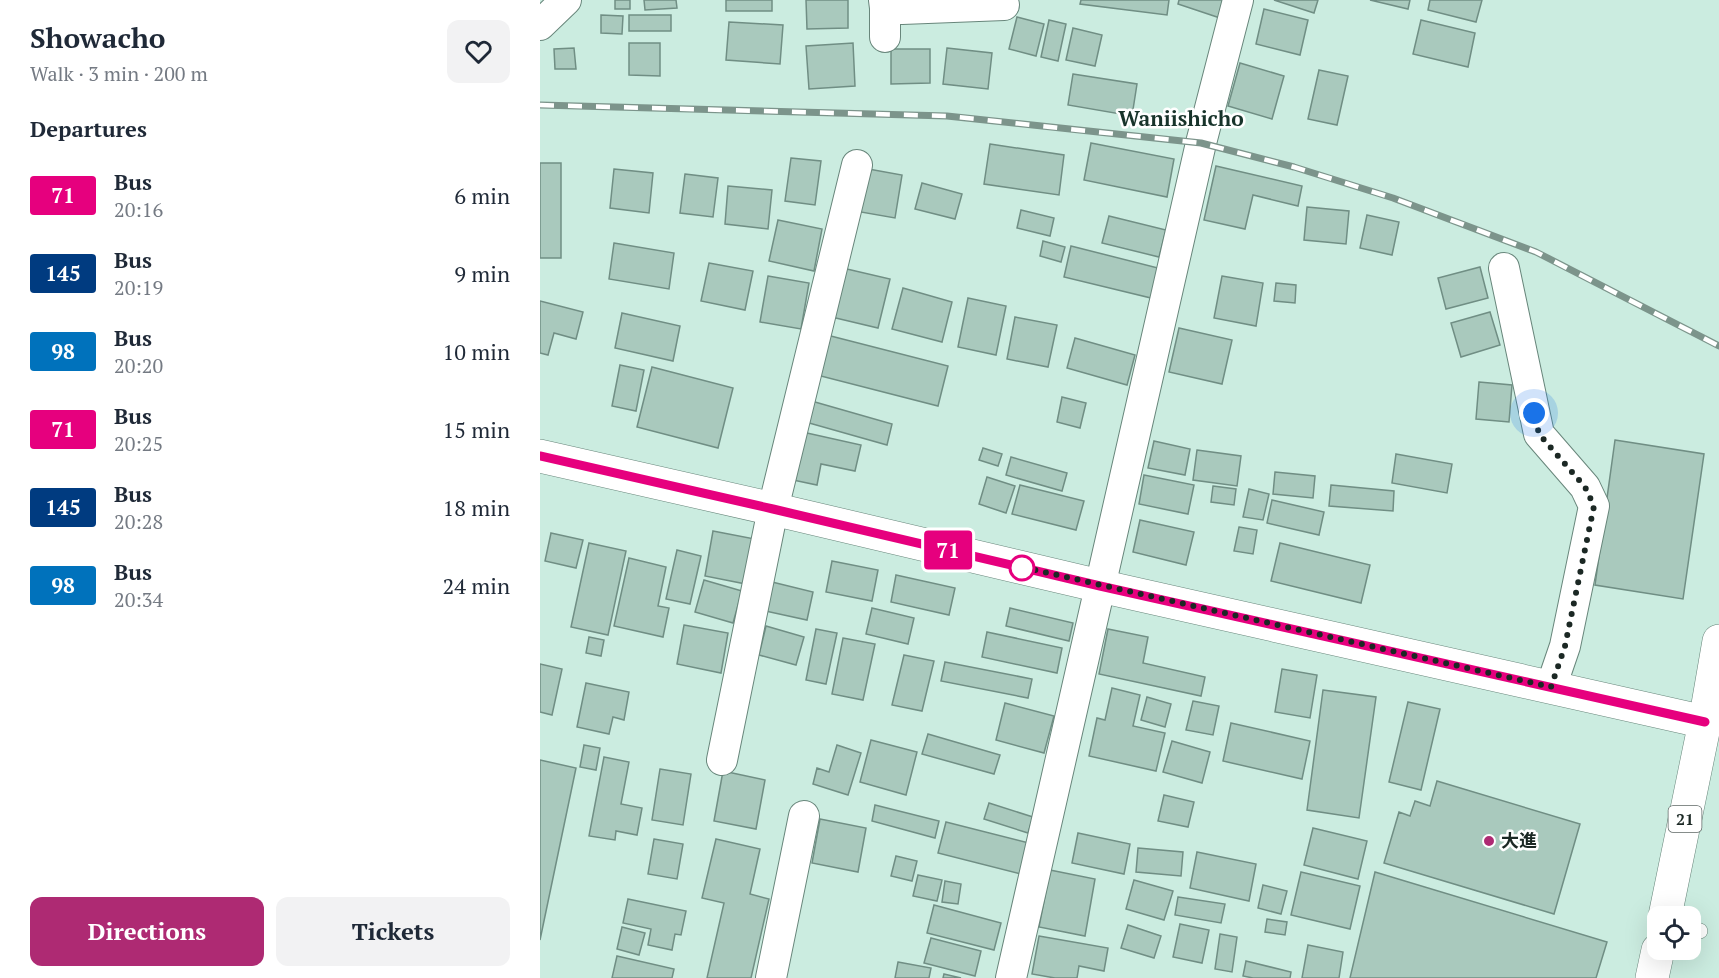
<!DOCTYPE html>
<html lang="en">
<head>
<meta charset="utf-8">
<style>
  :root { --surface:#fff; --page:#f2f2f3; --text:#1f2937; --muted:#747a83; --accent:#ae2a73 }
  body { margin:0; font-family:"PT Serif","Noto Sans JP",serif; background:var(--page); color:var(--text); height:100vh; display:flex; flex-direction:column; font-size:22px; white-space:nowrap }
  * { box-sizing:border-box; margin:0 }
  p { font-size:20px; color:var(--muted) }
  .icon { flex:none; width:33px; height:33px; fill:none; stroke:currentColor; stroke-width:2; stroke-linecap:round; stroke-linejoin:round }
  .map { position:relative; flex:1; overflow:hidden }
  .drawer { display:flex; flex-direction:column; background:var(--surface); width:540px }
  .drawer>* { flex:none }
  .badge { padding:0 12px; border-radius:4px; font-size:21px; line-height:39px }
  .buttons { position:absolute; left:1107px; top:906px; display:grid; gap:12px }
  .buttons a { display:grid; place-items:center; width:54px; height:54px; border-radius:12px; background:var(--surface); box-shadow:0 6px 24px #0002; font-size:30px }
  .you { position:absolute; width:30px; height:30px; margin:-15px; border:4px solid #fff; border-radius:50%; background:#1a73e8; box-shadow:0 0 0 9px #1a73e833 }
  .map>.badge { position:absolute; translate:-50% -50%; box-shadow:0 0 0 3px #fff }
  h2 { padding:0 30px; font-size:22px; line-height:54px }
  .round { display:grid; place-items:center; flex:none; width:63px; height:63px; border-radius:12px; background:var(--page) }
  .overview { display:flex; align-items:center; justify-content:space-between; height:102px; padding:0 30px }
  h1 { font-size:28px; font-weight:700; line-height:45px }
  .button { display:flex; gap:12px; margin-top:auto; padding:12px 30px }
  .button a { flex:1; height:69px; border-radius:12px; background:var(--accent); color:#fff; font-size:24px; font-weight:700; line-height:69px; text-align:center }
  .button a+a { background:var(--page); color:var(--text) }
  ul { padding:0; list-style:none }
  li { display:flex; align-items:center; gap:18px; height:78px; padding:0 30px }
  li div { flex:1 }
  li b { display:block; font-size:22px }
  li em { font-style:normal }
  li .badge { min-width:66px; font-weight:700; text-align:center }
  main { display:flex; flex:1; min-height:0 }
  .map>svg:first-child { display:block }
  .building { fill:#a9c9bd; stroke:#708e84; stroke-width:1.5 }
  .lines { fill:none; stroke-linecap:round; stroke-linejoin:round }
  .service-casing { stroke:#68867b; stroke-width:16 }
  .minor-casing { stroke:#68867b; stroke-width:32 }
  .secondary-casing { stroke:#68867b; stroke-width:34 }
  .primary-casing { stroke:#68867b; stroke-width:34 }
  .service { stroke:#fff; stroke-width:15 }
  .minor { stroke:#fff; stroke-width:30 }
  .secondary { stroke:#fff; stroke-width:33 }
  .primary { stroke:#fff; stroke-width:33 }
  .rail-casing { stroke:#7c948b; stroke-width:7 }
  .rail { stroke:#fff; stroke-width:4.5; stroke-dasharray:14; stroke-linecap:butt }
  .line-casing { stroke:#fff; stroke-width:14 }
  .line { stroke:#e6007e; stroke-width:9 }
  .walk { stroke:#1b2824; stroke-width:6; stroke-dasharray:0 10.8 }
  .stop-dot { fill:#fff; stroke:#e6007e; stroke-width:3 }
  .poi-dot { fill:#ae2a73; stroke:#fff; stroke-width:2 }
  .labels { text-anchor:middle; stroke-width:5; stroke-linejoin:round; paint-order:stroke }
  .shield { fill:#fff; stroke:#5f6866; stroke-width:1.5 }
  .shield-label { font-size:16px; font-weight:bold; fill:#1b2824 }
  .poi-label { font-size:18px; font-weight:bold; fill:#1b2824; stroke:#fff; text-anchor:start }
  .quarter-label { font-size:21px; font-weight:bold; fill:#17332a; stroke:#fff }
</style>
</head>
<body>
<main>
<section class="drawer">
<div class="overview"><div><h1>Showacho</h1><p>Walk · 3 min · 200 m</p></div><a class="round"><svg class="icon" aria-label="heart" viewBox="0 0 24 24"><path d="M12 20l-8-8c-3-5 5-10 8-4 3-6 11-1 8 4z"/></svg></a></div>
<h2>Departures</h2>
<ul>
<li><span class="badge" style="background:#e6007e;color:#fff">71</span><div><b>Bus</b><p>20:16</p></div><em>6 min</em></li>
<li><span class="badge" style="background:#003b80;color:#fff">145</span><div><b>Bus</b><p>20:19</p></div><em>9 min</em></li>
<li><span class="badge" style="background:#0072bc;color:#fff">98</span><div><b>Bus</b><p>20:20</p></div><em>10 min</em></li>
<li><span class="badge" style="background:#e6007e;color:#fff">71</span><div><b>Bus</b><p>20:25</p></div><em>15 min</em></li>
<li><span class="badge" style="background:#003b80;color:#fff">145</span><div><b>Bus</b><p>20:28</p></div><em>18 min</em></li>
<li><span class="badge" style="background:#0072bc;color:#fff">98</span><div><b>Bus</b><p>20:34</p></div><em>24 min</em></li>
</ul>
<div class="button"><a>Directions</a><a>Tickets</a></div>
</section>
<div class="map">
<svg width="1179" height="978" viewBox="0 0 1179 978">
  <rect width="100%" height="100%" fill="#cbece0"/>
  <!-- building -->
  <path class="building" d="M75,0h15v9h-15z
    M104,0h32l1,8 -32,2z
    M186,0h46v11h-46z
    M266,0h42v28l-41,1z
    M541,0h88l-2,15 -87,-11z
    M639,0h47l-6,18 -42,-14z
    M734,0h44l-4,13z
    M830,0h40l-2,9z
    M890,0h52l-6,22 -48,-12z
    M724,9l44,11 -8,35 -44,-11z
    M61,15l22,1 -1,18 -21,-1z
    M89,15h42v16h-42z
    M477,17l27,7 -8,32 -27,-7z
    M509,20l17,4 -8,37 -17,-4z
    M881,20l54,13 -7,34 -55,-13z
    M189,22l54,3 -3,39 -54,-4z
    M533,28l29,7 -7,31 -29,-6z
    M89,43h31v33l-31,-1z
    M313,43l2,43 -46,3 -3,-43z
    M34,48l2,21h-21l-1,-20z
    M407,48l45,5 -4,36 -45,-5z
    M351,49h39v34l-39,1z
    M700,63l44,13 -12,43 -44,-13z
    M779,70l29,6 -11,49 -29,-6z
    M533,74l64,10 -5,32 -64,-11z
    M551,143l83,16 -7,38 -83,-17z
    M450,144l74,11 -5,40 -75,-11z
    M251,158l30,3 -6,44 -30,-4z
    M0,163h21v95h-21z
    M676,166l86,20 -4,20 -45,-11 -8,34 -41,-9z
    M323,168l39,7 -7,43 -40,-7z
    M74,169l39,4 -4,40 -39,-5z
    M145,174l33,4 -5,39 -33,-4z
    M382,183l40,11 -7,25 -40,-10z
    M188,186l44,4 -4,39 -43,-5z
    M767,207l42,4 -3,33 -42,-4z
    M481,210l33,8 -4,18 -33,-8z
    M827,215l32,7 -7,33 -32,-7z
    M569,216l57,14 -7,27 -57,-14z
    M238,220l44,9 -8,42 -45,-10z
    M503,241l22,6 -4,15 -21,-6z
    M74,243l60,10 -5,36 -60,-10z
    M531,246l87,22 -7,30 -87,-21z
    M169,263l44,8 -8,39 -44,-9z
    M294,266l56,13 -12,49 -55,-13z
    M940,267l8,31 -42,11 -8,-31z
    M228,276l41,7 -8,46 -41,-7z
    M682,276l41,7 -7,43 -42,-8z
    M736,283l20,2 -1,18 -21,-2z
    M363,288l49,14 -10,40 -50,-13z
    M428,298l38,8 -10,49 -38,-8z
    M0,301l43,11 -7,27 -22,-6 -6,22 -8,-2z
    M950,312l10,33 -39,12 -10,-34z
    M82,313l58,13 -7,35 -58,-13z
    M475,317l42,8 -9,42 -41,-8z
    M639,328l53,12 -10,44 -53,-12z
    M283,334l125,32 -10,40 -125,-32z
    M535,338l60,17 -8,30 -60,-17z
    M80,365l24,5 -8,41 -24,-5z
    M112,367l81,21 -15,60 -81,-21z
    M939,382l33,3 -3,37 -33,-3z
    M522,397l24,6 -6,25 -23,-6z
    M268,400l84,24 -5,21 -85,-24z
    M258,431l63,14 -6,26 -34,-7 -4,21 -29,-6z
    M1075,440l89,14 -21,145 -88,-14z
    M614,441l36,8 -5,26 -37,-7z
    M443,448l19,6 -4,12 -19,-6z
    M657,450l44,6 -4,30 -44,-6z
    M856,454l56,10 -5,29 -55,-10z
    M471,457l56,16 -5,18 -56,-16z
    M735,472l40,4 -2,22 -40,-4z
    M604,475l50,10 -6,29 -49,-10z
    M447,477l28,9 -9,27 -27,-9z
    M480,485l64,16 -8,29 -64,-16z
    M791,485l63,6 -1,20 -64,-5z
    M673,486l23,3 -2,16 -23,-3z
    M709,489l20,5 -6,26 -20,-3z
    M732,500l52,12 -5,23 -52,-12z
    M600,520l54,12 -8,33 -53,-13z
    M699,527l18,3 -4,24 -19,-3z
    M173,531l47,9 -9,45 -46,-9z
    M11,533l32,7 -7,28 -31,-7z
    M49,543l37,8 -18,84 -37,-8z
    M740,543l90,22 -9,38 -90,-22z
    M137,550l24,6 -11,48 -24,-5z
    M89,558l37,9 -8,39 11,2 -6,29 -49,-11z
    M292,561l46,9 -6,31 -46,-9z
    M356,575l59,13 -6,27 -58,-13z
    M164,580l38,11 -9,32 -38,-11z
    M228,581l45,11 -6,28 -46,-10z
    M332,608l42,10 -6,26 -42,-10z
    M470,608l63,15 -4,18 -63,-15z
    M144,625l44,8 -7,40 -44,-9z
    M226,626l38,11 -8,28 -37,-10z
    M276,629l21,4 -11,51 -20,-4z
    M568,629l40,8 -5,26 62,14 -4,19 -102,-22z
    M447,632l75,16 -5,25 -75,-16z
    M49,637l15,3 -3,16 -15,-3z
    M303,638l32,6 -12,56 -31,-6z
    M364,655l30,6 -12,50 -30,-6z
    M405,662l87,17 -4,19 -87,-17z
    M0,664l22,5 -10,46 -12,-3z
    M742,669l35,6 -7,43 -35,-6z
    M46,683l43,9 -5,28 -11,-3 -4,17 -32,-7z
    M572,688l28,7 -7,31 32,7 -9,38 -67,-15 8,-38 8,2z
    M783,690l53,7 -17,121 -52,-8z
    M607,697l24,7 -6,23 -24,-7z
    M653,701l26,5 -6,29 -27,-5z
    M868,702l32,7 -19,81 -32,-8z
    M465,703l49,13 -10,37 -48,-13z
    M691,723l79,18 -8,38 -79,-18z
    M388,734l72,21 -6,19 -72,-20z
    M331,740l46,12 -11,43 -46,-13z
    M632,741l38,11 -8,31 -39,-11z
    M44,745l16,3 -4,22 -16,-3z
    M297,745l24,8 -13,42 -35,-11 4,-16 12,4z
    M64,757l25,5 -8,42 21,4 -5,27 -21,-4 -1,9 -26,-4z
    M0,760l36,8 -36,172z
    M120,769l31,5 -8,51 -31,-5z
    M183,771l42,9 -9,49 -42,-8z
    M897,781l143,43 -26,90 -170,-51 15,-51 11,4 5,-15 15,5z
    M624,795l30,7 -6,25 -30,-6z
    M449,803l44,14 -5,16 -44,-14z
    M335,805l64,16 -4,17 -63,-17z
    M280,819l46,9 -8,44 -46,-9z
    M406,822l83,21 -8,31 -83,-21z
    M773,828l54,13 -9,38 -54,-14z
    M538,833l52,11 -6,30 -52,-11z
    M114,839l29,5 -6,35 -29,-5z
    M176,839l44,10 -10,45 19,5 -18,79h-44l17,-75 -22,-5z
    M598,848l45,4 -2,24 -45,-4z
    M657,852l59,12 -7,37 -59,-13z
    M356,856l21,5 -5,20 -21,-5z
    M510,870l45,9 -10,57 -46,-9z
    M761,872l59,14 -10,43 -59,-14z
    M835,872l232,70 -11,36h-246z
    M378,875l24,5 -5,21 -24,-5z
    M594,880l39,11 -9,29 -38,-11z
    M405,881l16,3 -3,20 -16,-2z
    M723,885l24,6 -6,23 -23,-6z
    M638,897l47,7 -4,19 -46,-8z
    M88,899l58,12 -5,24 -6,-1 -3,16 -24,-5 3,-16 -28,-6z
    M394,905l67,18 -7,27 -67,-17z
    M727,919l20,3 -2,13 -20,-3z
    M640,924l29,6 -7,33 -29,-6z
    M588,925l33,11 -7,22 -33,-10z
    M82,927l23,6 -6,22 -22,-6z
    M680,934l17,3 -5,35 -17,-3z
    M499,936l69,12 -4,23 -25,-5 -2,12h-22l-23,-4z
    M391,938l50,13 -6,25 -51,-13z
    M768,945l35,7 -4,26h-37z
    M77,956l57,13 -2,9h-60z
    M706,961l45,11 -1,6h-37l-10,-2z
    M358,962l33,6 -2,10h-34z
    M404,974l17,4h-18z"/>
  <g class="lines">
    <!-- service casing -->
    <g class="service-casing">
      <path id="service" d="M1150,928l10,3"/>
    </g>
    <!-- minor casing -->
    <g class="minor-casing">
      <path id="minor" d="M344,0l1,8 17,1 102,-4
        M0,25l26,-25
        M345,37v-29
        M964,268l35,166 46,53 9,19 -29,140 -14,41
        M182,760l51,-251 84,-344
        M231,978l33,-162
        M471,978l190,-835 37,-143"/>
    </g>
    <!-- secondary casing -->
    <g class="secondary-casing">
      <path id="secondary" d="M0,456l233,53 327,77 605,136"/>
    </g>
    <!-- primary casing -->
    <g class="primary-casing">
      <path id="primary" d="M1125,916l40,-194 14,-81
        M1112,978l6,-28"/>
    </g>
    <!-- service -->
    <use href="#service" class="service"/>
    <!-- minor -->
    <use href="#minor" class="minor"/>
    <!-- secondary -->
    <use href="#secondary" class="secondary"/>
    <!-- primary -->
    <use href="#primary" class="primary"/>
    <!-- rail casing -->
    <g class="rail-casing">
      <path id="rail" d="M0,105l407,11 254,27 93,24 99,31 143,54 183,94"/>
    </g>
    <!-- rail -->
    <use href="#rail" class="rail"/>
  </g>
  <g class="lines">
    <!-- line casing -->
    <g class="line-casing">
      <path id="line" d="M0,456l233,53 327,77 605,136"/>
    </g>
    <!-- line -->
    <use href="#line" class="line"/>
    <!-- walk -->
    <path class="walk" d="M482,568l-9,-3 538,122 14,-41 29,-140 -9,-19 -46,-53 -5,-21"/>
  </g>
  <!-- markers -->
  <circle class="stop-dot" cx="482" cy="568" r="12"/>
  <circle class="poi-dot" cx="949" cy="841" r="6"/>
  <g class="labels">
    <!-- shield labels -->
    <rect class="shield" x="1128.5" y="806" width="33" height="26" rx="4.5"/>
    <g class="shield-label">
      <text x="1145" y="825">21</text>
    </g>
    <!-- poi labels -->
    <g class="poi-label">
      <text x="961" y="847">大進</text>
    </g>
    <!-- quarter labels -->
    <g class="quarter-label">
      <text x="641" y="126">Waniishicho</text>
    </g>
  </g>
</svg>
<div class="buttons">
<a><svg class="icon" aria-label="locate" viewBox="0 0 24 24"><circle cx="12" cy="12" r="6"/><path d="M12 2v4M12 18v4M2 12h4M18 12h4"/></svg></a>
</div>
<div class="you" style="left:994px;top:413px"></div>
<b class="badge" style="left:408px;top:550px;background:#e6007e;color:#fff">71</b>
</div>
</main>
</body>
</html>
